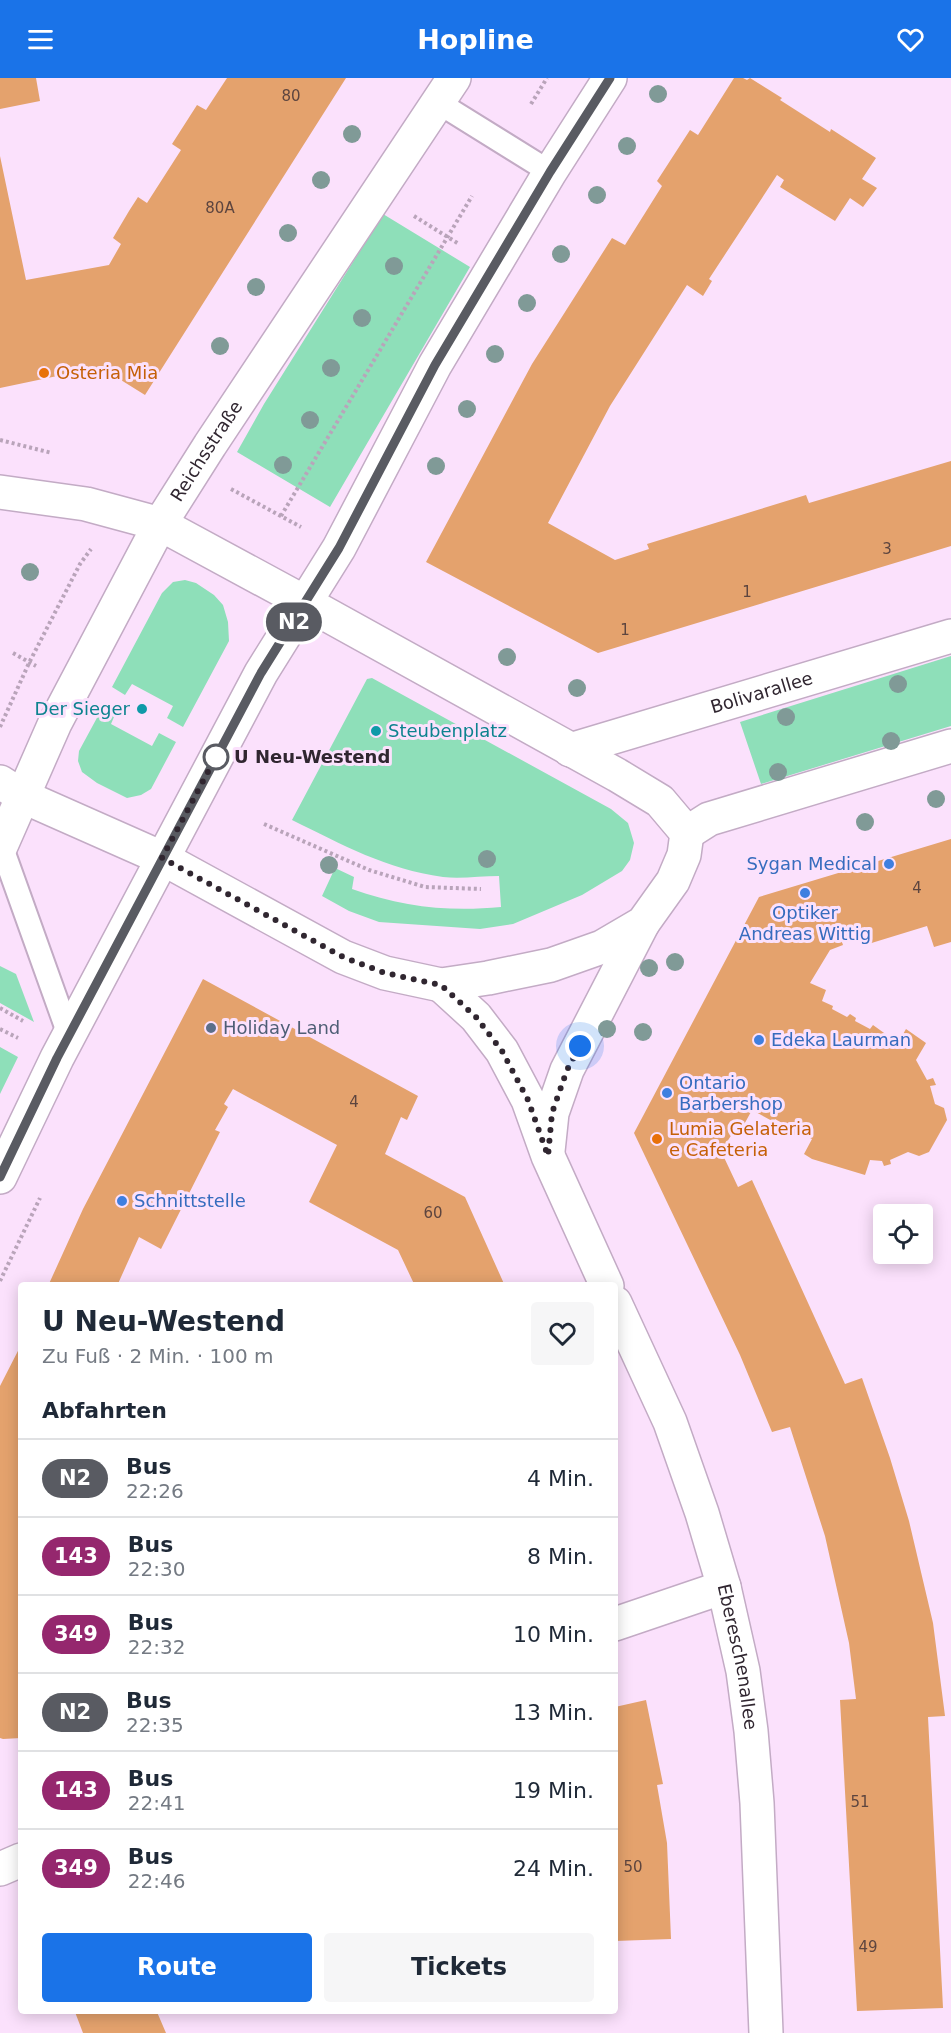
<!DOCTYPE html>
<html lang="de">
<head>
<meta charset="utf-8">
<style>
  :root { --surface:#fff; --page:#f6f6f7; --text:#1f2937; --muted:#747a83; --line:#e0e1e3; --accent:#1a73e8 }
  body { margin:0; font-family:"DejaVu Sans",sans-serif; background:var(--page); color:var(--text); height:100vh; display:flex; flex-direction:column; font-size:22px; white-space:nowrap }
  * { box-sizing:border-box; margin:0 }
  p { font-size:20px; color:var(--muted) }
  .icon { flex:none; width:33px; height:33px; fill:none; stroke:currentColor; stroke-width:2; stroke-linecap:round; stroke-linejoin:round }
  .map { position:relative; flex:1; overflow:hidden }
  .sheet { position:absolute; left:18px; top:1204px; width:600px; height:732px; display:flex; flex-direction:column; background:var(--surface); border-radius:6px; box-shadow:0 3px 15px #0003 }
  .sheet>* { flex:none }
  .badge { padding:0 12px; border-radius:20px; font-size:21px; line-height:39px }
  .fabs { position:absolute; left:873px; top:1126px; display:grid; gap:12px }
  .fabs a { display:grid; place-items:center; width:60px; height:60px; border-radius:6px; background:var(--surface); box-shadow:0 3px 15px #0003; font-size:30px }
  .you { position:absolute; width:30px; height:30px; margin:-15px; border:4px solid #fff; border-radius:50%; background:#1a73e8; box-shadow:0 0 0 9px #1a73e833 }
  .map>.badge { position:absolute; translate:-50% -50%; box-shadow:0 0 0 3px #fff }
  h2 { padding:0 24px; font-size:22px; line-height:54px }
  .round { display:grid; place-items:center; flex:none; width:63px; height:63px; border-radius:6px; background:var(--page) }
  .head { display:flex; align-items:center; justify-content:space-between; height:102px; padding:0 24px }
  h1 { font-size:28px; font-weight:700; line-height:45px }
  .action { display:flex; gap:12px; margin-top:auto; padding:12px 24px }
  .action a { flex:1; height:69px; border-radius:6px; background:var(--accent); color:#fff; font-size:24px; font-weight:700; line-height:69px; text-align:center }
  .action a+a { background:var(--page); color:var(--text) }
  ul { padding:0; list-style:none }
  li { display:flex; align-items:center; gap:18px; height:78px; padding:0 24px; border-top:2px solid var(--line) }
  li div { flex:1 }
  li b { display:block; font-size:22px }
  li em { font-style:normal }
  li .badge { min-width:66px; font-weight:700; text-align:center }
  header { display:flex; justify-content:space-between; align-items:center; height:78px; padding:0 24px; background:var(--accent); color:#fff; font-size:27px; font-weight:700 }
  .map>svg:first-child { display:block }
  .green { fill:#8edfb9 }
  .building { fill:#e4a26d }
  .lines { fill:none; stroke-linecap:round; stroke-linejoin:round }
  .service-casing { stroke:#c3abc5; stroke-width:26 }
  .minor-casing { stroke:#c3abc5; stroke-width:36 }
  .tertiary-casing { stroke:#c3abc5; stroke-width:36 }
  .secondary-casing { stroke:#c3abc5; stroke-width:36 }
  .path { stroke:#b9a4ba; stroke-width:4; stroke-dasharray:3 3; stroke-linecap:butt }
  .service { stroke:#fff; stroke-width:22 }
  .minor { stroke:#fff; stroke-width:33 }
  .tertiary { stroke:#fff; stroke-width:33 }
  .secondary { stroke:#fff; stroke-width:33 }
  .tree { fill:#809a97 }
  .line-casing { stroke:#fff; stroke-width:14 }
  .line { stroke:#595b62; stroke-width:9 }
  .walk { stroke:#302630; stroke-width:6; stroke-dasharray:0 10.8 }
  .food-dot { fill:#e8710a; stroke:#fbe1fc; stroke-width:2 }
  .culture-dot { fill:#0f9aa8; stroke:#fbe1fc; stroke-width:2 }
  .stop-dot { fill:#fff; stroke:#595b62; stroke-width:3 }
  .shop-dot { fill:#3f7fe0; stroke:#fbe1fc; stroke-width:2 }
  .service-dot { fill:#5c6f8a; stroke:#fbe1fc; stroke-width:2 }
  .labels { text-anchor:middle; stroke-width:6; stroke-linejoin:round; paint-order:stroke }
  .number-label { font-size:15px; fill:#5d453f }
  .food-label { font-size:18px; fill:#c56008; stroke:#fbe1fc; text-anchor:start }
  .street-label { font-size:18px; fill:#302630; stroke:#fbe1fc }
  .culture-label { font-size:18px; fill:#0d838f; stroke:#fbe1fc; text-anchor:end }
  .stop-label { font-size:18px; font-weight:bold; fill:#302630; stroke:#fbe1fc; text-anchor:start }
  .shop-label { font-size:18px; fill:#366cbe; stroke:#fbe1fc; text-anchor:start }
  .service-label { font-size:18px; fill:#4e5e75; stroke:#fbe1fc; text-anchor:start }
</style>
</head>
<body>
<header><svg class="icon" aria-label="menu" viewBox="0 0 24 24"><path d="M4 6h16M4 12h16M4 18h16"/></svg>Hopline<svg class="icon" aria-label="heart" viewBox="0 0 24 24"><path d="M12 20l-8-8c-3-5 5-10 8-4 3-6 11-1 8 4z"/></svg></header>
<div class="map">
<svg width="951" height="1955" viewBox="0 0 951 1955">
  <rect width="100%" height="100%" fill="#fbe1fc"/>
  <!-- green -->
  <path class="green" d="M383,136l87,53 -140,240 -93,-55 27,-48z
    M185,502l11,3 18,12 9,10 5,17 1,19 -46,86 -16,-9 6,-12 -41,-22 -7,11 -13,-8 50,-94 11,-11z
    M951,578v70l-190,58 -21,-62z
    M372,600l239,131 17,14 6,20 -4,17 -8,11 -40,24 -69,29 -33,5 -101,-7 -30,-11 -27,-15 13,-28 19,9 -2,12c50,18 97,23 149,18l-2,-31c-18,0 -38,3 -56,1 -57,-8 -100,-32 -151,-57l75,-141z
    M105,625l12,7 -6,14 41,22 7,-13 17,9 -25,47 -10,6 -14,3 -30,-15 -15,-11 -4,-11 1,-10z
    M0,888l16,8 18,48 -34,-19z
    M0,969l18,10 -18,37z"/>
  <!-- building -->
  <path class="building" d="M0,0h36l4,23 -40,8z
    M227,0h119l-201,317 -45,-28 -100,21v-232l26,124 83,-15 12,-21 -8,-6 16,-27 9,-14 9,6 34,-53 -9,-6 25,-39 9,5z
    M734,0h9l4,2 3,-2 32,20 -2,2 50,32 1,-3 45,29 -14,21 15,9 -14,19 -13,-9 -15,23 -55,-34 4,-7 -7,-5 -68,104 3,2 -9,15 -16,-11 -77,121 -62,117 67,37 34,-11 -2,-5 159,-49 3,8 142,-42v85l-353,107 -172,-91 106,-198 80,-126 13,7 37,-59 -5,-5 33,-51 8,5z
    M951,761v103l-17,5 -7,-21 -62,19 -2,-9 -21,6 1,3 -13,5 -20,33 16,7 -4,11 11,5 -1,3 15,8 3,-3 6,4 -1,3 15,8 3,-4 25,18 8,-14 20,14 -10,17 11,20 6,-2 3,7 -6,1 5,18 9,4 3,12 -18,32 -10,4 -11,-4 -18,8 1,4 -7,2 -2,-5 -12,-1 -5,15 -53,-16 -8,-5 8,-15 -15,-8 -2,4 -7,-4 3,-3 -16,-9 -1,3 -22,-12 -11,20 -5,-2 -15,23 17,36 14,-7 93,204 17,-6 28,80 19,63 24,102 12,93 -17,1 15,291 -86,3 -17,-311 16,-1 -7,-56 -24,-107 -35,-109 -18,5 -32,-77 -106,-222 125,-236z
    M203,901l215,117 -11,24 -6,-3 -16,37 80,43 40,89h-90l-17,-36 -89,-48 28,-57 -104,-56 -9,15 4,3 -13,23 5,2 -59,117 -22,-12 -22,49h-69l35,-77z
    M21,1267v393l-18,1 -3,-1v-352z
    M646,1622l17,84 -6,1 10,58 4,96 -56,2v-234z
    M75,1934h82l9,21h-83z"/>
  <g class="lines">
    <!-- service casing -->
    <g class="service-casing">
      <path id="service" d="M439,25l111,69
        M1,767l68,190"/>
    </g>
    <!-- minor casing -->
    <g class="minor-casing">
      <g id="minor">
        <path d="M441,907l35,32 26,34 26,49 20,56 59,130"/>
        <path d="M548,1073l4,-38 15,-43 76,-147"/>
        <path id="s1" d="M615,1225l55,119 32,91 22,74 19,84 8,60 6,72 9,230"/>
        <path d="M615,1546l109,-37"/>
        <path d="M0,1791l21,-9"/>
      </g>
    </g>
    <!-- tertiary casing -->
    <g class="tertiary-casing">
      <g id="tertiary">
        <path id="s2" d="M570,672l381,-114"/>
        <path d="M687,755l22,-14 242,-73"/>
        <path d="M162,780l181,99 42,16 56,12 47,-7 63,-13 51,-18 41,-24 30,-42 11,-26 3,-22 -27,-32 -43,-26 -311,-172"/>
      </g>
    </g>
    <!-- secondary casing -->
    <g class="secondary-casing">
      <g id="secondary">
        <path d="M0,414l86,12 74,20 146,79"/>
        <path d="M0,704l22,14 140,62"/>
        <path id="s3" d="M0,770l55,-125 105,-199 50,-79 244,-367"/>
        <path d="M0,1099l57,-119 204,-385 78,-125 96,-183 115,-193 60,-94"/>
      </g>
    </g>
    <!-- path -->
    <path class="path" d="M531,26l16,-26
      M414,138l45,28
      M0,362l52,13
      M231,411l70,38
      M281,438l191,-320
      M13,575l23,13
      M0,649l29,-64 51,-99 11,-15
      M264,746l105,46 56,17 56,2
      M0,930l23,13
      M0,951l18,9
      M0,1203l40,-83"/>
    <!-- service -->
    <use href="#service" class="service"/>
    <!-- minor -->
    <use href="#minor" class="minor"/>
    <!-- tertiary -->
    <use href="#tertiary" class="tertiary"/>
    <!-- secondary -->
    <use href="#secondary" class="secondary"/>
  </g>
  <!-- trees -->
  <g class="tree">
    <circle cx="658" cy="16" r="9"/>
    <circle cx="352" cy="56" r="9"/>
    <circle cx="627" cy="68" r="9"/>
    <circle cx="321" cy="102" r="9"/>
    <circle cx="597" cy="117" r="9"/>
    <circle cx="288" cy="155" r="9"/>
    <circle cx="561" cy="176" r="9"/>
    <circle cx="394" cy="188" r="9"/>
    <circle cx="256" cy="209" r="9"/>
    <circle cx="527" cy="225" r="9"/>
    <circle cx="362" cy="240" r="9"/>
    <circle cx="220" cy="268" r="9"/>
    <circle cx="495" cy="276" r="9"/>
    <circle cx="331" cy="290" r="9"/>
    <circle cx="467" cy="331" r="9"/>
    <circle cx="310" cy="342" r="9"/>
    <circle cx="283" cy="387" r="9"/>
    <circle cx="436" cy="388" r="9"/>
    <circle cx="30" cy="494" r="9"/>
    <circle cx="507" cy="579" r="9"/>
    <circle cx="898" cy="606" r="9"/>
    <circle cx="577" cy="610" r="9"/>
    <circle cx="786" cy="639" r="9"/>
    <circle cx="891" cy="663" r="9"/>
    <circle cx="778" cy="694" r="9"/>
    <circle cx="936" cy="721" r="9"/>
    <circle cx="865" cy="744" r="9"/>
    <circle cx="487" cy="781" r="9"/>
    <circle cx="329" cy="787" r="9"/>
    <circle cx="675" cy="884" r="9"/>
    <circle cx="649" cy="890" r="9"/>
    <circle cx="607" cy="951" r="9"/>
    <circle cx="643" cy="954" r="9"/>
  </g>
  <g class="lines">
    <!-- line casing -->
    <g class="line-casing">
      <path id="line" d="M0,1099l57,-119 204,-385 78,-125 96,-183 115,-193 60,-94"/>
    </g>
    <!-- line -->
    <use href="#line" class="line"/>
    <!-- walk -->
    <path class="walk" d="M216,679l1,-2 -55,103 181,99 42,16 56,12 35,32 26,34 26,49 20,56 4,-43 15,-43 13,-24"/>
  </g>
  <!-- markers -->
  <g class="food-dot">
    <circle cx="44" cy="295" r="6"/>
    <circle cx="657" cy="1061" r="6"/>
  </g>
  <g class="culture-dot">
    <circle cx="142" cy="631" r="6"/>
    <circle cx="376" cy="653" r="6"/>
  </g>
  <circle class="stop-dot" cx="216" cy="679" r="12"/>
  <g class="shop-dot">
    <circle cx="889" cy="786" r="6"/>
    <circle cx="805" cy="815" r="6"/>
    <circle cx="759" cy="962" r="6"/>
    <circle cx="667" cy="1015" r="6"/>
    <circle cx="122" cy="1123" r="6"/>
  </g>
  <circle class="service-dot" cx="211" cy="950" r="6"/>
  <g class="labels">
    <!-- number labels -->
    <g class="number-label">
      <text x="291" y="23">80</text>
      <text x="220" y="135">80A</text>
      <text x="887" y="476">3</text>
      <text x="747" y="519">1</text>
      <text x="625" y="557">1</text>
      <text x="917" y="815">4</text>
      <text x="354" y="1029">4</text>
      <text x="433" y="1140">60</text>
      <text x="860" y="1729">51</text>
      <text x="633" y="1794">50</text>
      <text x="868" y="1874">49</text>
    </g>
    <!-- food labels -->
    <g class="food-label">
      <text x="56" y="301">Osteria Mia</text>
      <text x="669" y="1057">Lumia Gelateria<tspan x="669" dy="21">e Cafeteria</tspan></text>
    </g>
    <!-- street labels -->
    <g class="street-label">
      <text dy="6" stroke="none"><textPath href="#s3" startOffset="448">Reichsstraße</textPath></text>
      <text dy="6" stroke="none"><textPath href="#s2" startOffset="200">Bolivarallee</textPath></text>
      <text dy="6" stroke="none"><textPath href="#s1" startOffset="376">Ebereschenallee</textPath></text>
    </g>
    <!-- culture labels -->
    <g class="culture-label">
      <text x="130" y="637">Der Sieger</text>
      <text x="388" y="659" text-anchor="start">Steubenplatz</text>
    </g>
    <!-- stop labels -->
    <g class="stop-label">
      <text x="234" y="685">U Neu-Westend</text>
    </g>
    <!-- shop labels -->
    <g class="shop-label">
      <text x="877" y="792" text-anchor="end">Sygan Medical</text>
      <text x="805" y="841" text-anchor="middle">Optiker<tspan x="805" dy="21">Andreas Wittig</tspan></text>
      <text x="771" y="968">Edeka Laurman</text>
      <text x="679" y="1011">Ontario<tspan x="679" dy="21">Barbershop</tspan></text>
      <text x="134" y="1129">Schnittstelle</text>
    </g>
    <!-- service labels -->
    <g class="service-label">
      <text x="223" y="956">Holiday Land</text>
    </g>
  </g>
</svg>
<div class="fabs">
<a><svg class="icon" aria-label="locate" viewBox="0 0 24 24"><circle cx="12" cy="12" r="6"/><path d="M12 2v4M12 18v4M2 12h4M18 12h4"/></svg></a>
</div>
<div class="you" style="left:580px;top:968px"></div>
<b class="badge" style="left:294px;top:544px;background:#595b62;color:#fff">N2</b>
<section class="sheet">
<div class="head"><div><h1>U Neu-Westend</h1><p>Zu Fuß · 2 Min. · 100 m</p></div><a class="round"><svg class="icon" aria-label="heart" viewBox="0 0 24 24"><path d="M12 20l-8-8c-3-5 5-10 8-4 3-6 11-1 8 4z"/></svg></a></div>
<h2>Abfahrten</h2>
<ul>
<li><span class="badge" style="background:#595b62;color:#fff">N2</span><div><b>Bus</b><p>22:26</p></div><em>4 Min.</em></li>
<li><span class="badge" style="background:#95276e;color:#fff">143</span><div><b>Bus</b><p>22:30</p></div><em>8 Min.</em></li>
<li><span class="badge" style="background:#95276e;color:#fff">349</span><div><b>Bus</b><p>22:32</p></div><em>10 Min.</em></li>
<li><span class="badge" style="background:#595b62;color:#fff">N2</span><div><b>Bus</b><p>22:35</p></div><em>13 Min.</em></li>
<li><span class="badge" style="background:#95276e;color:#fff">143</span><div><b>Bus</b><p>22:41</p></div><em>19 Min.</em></li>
<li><span class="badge" style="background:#95276e;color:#fff">349</span><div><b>Bus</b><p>22:46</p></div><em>24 Min.</em></li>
</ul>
<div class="action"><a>Route</a><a>Tickets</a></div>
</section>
</div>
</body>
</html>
